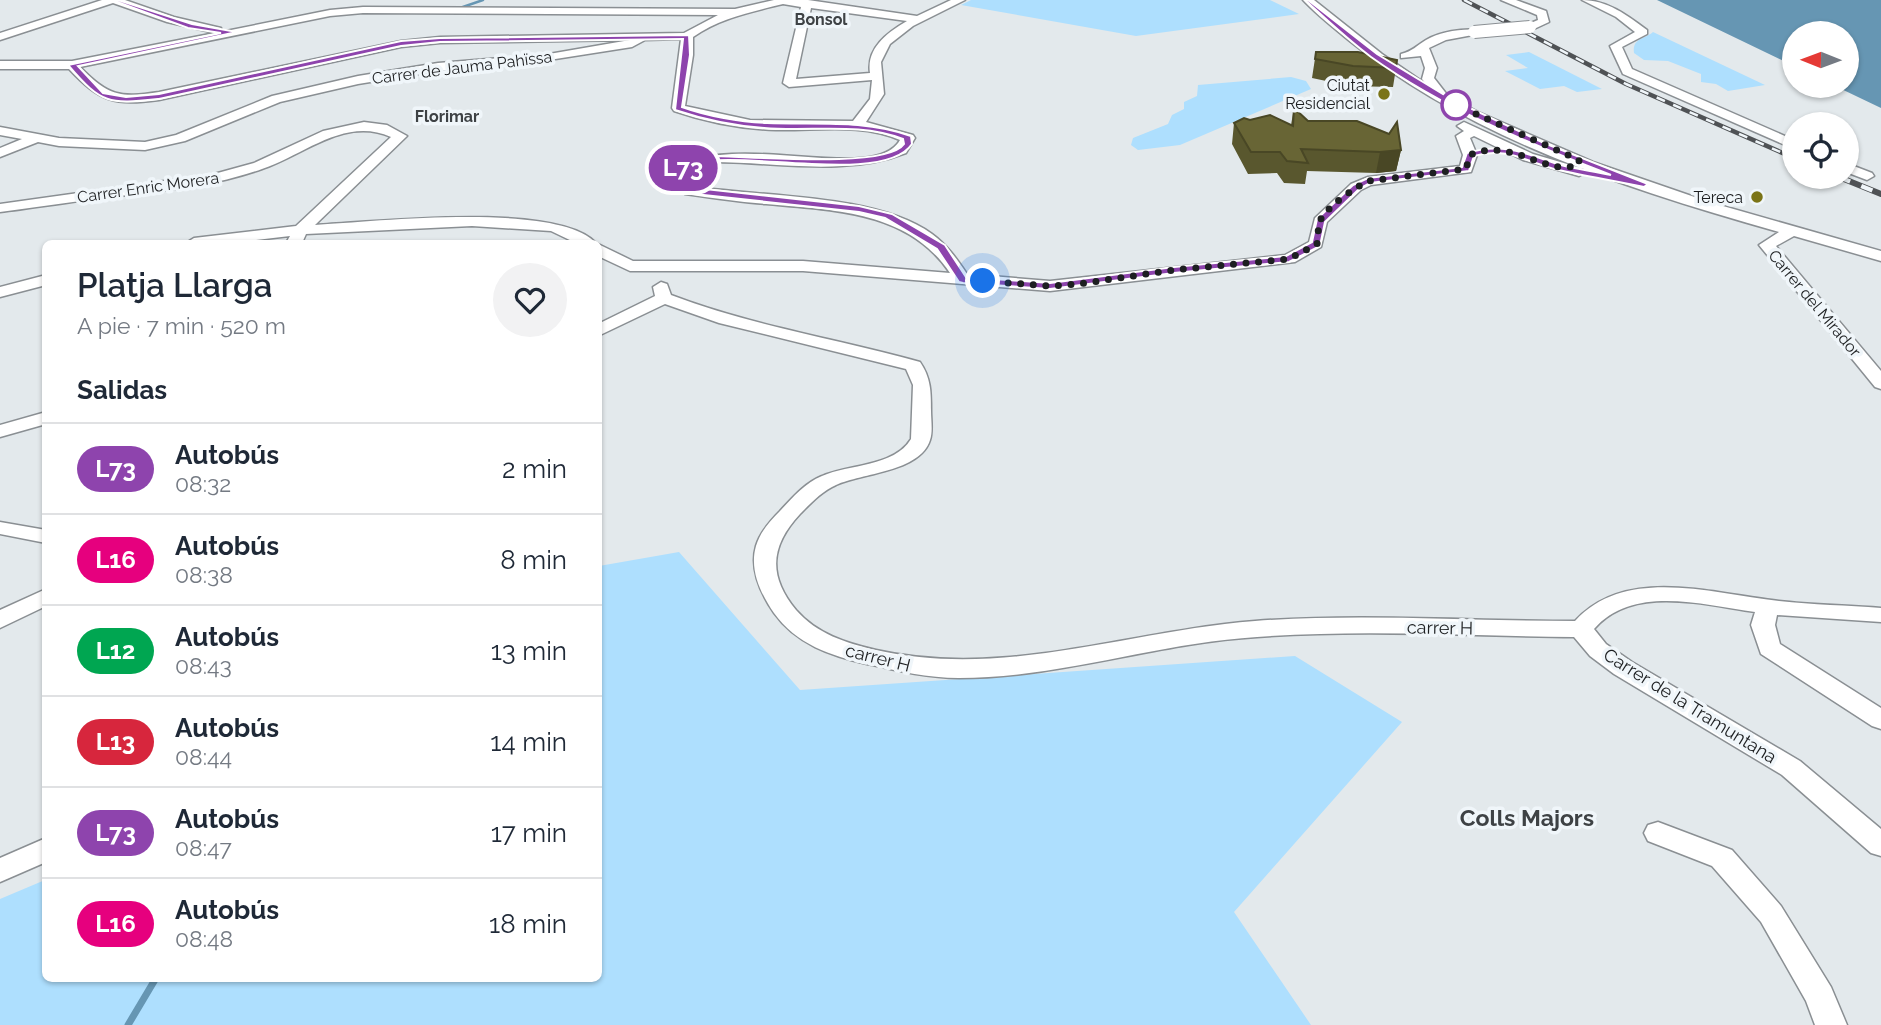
<!DOCTYPE html>
<html lang="es">
<head>
<meta charset="utf-8">
<style>
  :root { --surface:#fff; --page:#f2f2f3; --text:#1f2937; --muted:#747a83; --line:#e0e1e3 }
  body { margin:0; font-family:Raleway,sans-serif; background:var(--page); color:var(--text); height:100vh; display:flex; flex-direction:column; font-size:26px; white-space:nowrap }
  * { box-sizing:border-box; margin:0 }
  p { font-size:23px; color:var(--muted) }
  .icon { flex:none; width:38px; height:38px; fill:none; stroke:currentColor; stroke-width:2; stroke-linecap:round; stroke-linejoin:round }
  .map { position:relative; flex:1; overflow:hidden }
  .side { position:absolute; left:42px; top:240px; width:560px; height:742px; display:flex; flex-direction:column; background:var(--surface); border-radius:10px; box-shadow:0 2px 5px #0004 }
  .side>* { flex:none }
  .badge { padding:0 14px; border-radius:23px; font-size:24px; line-height:46px }
  .needle { width:46px; rotate:271deg }
  .fabs { position:absolute; left:1782px; top:21px; display:grid; gap:14px }
  .fabs a { display:grid; place-items:center; width:77px; height:77px; border-radius:50%; background:var(--surface); box-shadow:0 2px 5px #0004; font-size:35px }
  .you { position:absolute; width:35px; height:35px; margin:-18px; border:5px solid #fff; border-radius:50%; background:#1a73e8; box-shadow:0 0 0 10px #1a73e833 }
  .map>.badge { position:absolute; translate:-50% -50%; box-shadow:0 0 0 4px #fff }
  h2 { padding:0 35px; font-size:26px; line-height:63px }
  .round { display:grid; place-items:center; flex:none; width:74px; height:74px; border-radius:37px; background:var(--page) }
  .overview { display:flex; align-items:center; justify-content:space-between; height:119px; padding:0 35px }
  h1 { font-size:33px; font-weight:600; line-height:52px }
  ul { padding:0; list-style:none }
  li { display:flex; align-items:center; gap:21px; height:91px; padding:0 35px; border-top:2px solid var(--line) }
  li div { flex:1 }
  li b { display:block; font-size:26px }
  li em { font-style:normal }
  li .badge { min-width:77px; font-weight:700; text-align:center }
  .map>svg:first-child { display:block }
  .green { fill:#aedffe }
  .water { fill:#6696b3 }
  .lines { fill:none; stroke-linecap:round; stroke-linejoin:round }
  .stream-far1 { stroke:#6696b3; stroke-width:2.5 }
  .stream { stroke:#6696b3; stroke-width:7 }
  .minor-casing { stroke:#8a8f93; stroke-width:3 }
  .minor { fill:#fff; fill-rule:evenodd }
  .rail-far1-casing { stroke:#4f5255; stroke-width:4.5 }
  .rail-casing { stroke:#4f5255; stroke-width:6 }
  .rail-far1 { stroke:#f0f6fa; stroke-width:2.5; stroke-dasharray:9; stroke-linecap:butt }
  .rail { stroke:#f0f6fa; stroke-width:4.5; stroke-dasharray:12; stroke-linecap:butt }
  .minor-bridge-casing { stroke:#8a8f93; stroke-width:14; stroke-linecap:butt }
  .minor-bridge { stroke:#fff; stroke-width:12 }
  .wall { fill:#59572e }
  .shaded-wall { fill:#494725 }
  .building { fill:#686535; stroke:#494725; stroke-width:2 }
  .line { fill:#8e44ad; stroke:#fff; stroke-width:2 }
  .walk { stroke:#1d1f21; stroke-width:7; stroke-dasharray:0 12.6 }
  .poi-dot { fill:#7b7417; stroke:#f0f6fa; stroke-width:2.5 }
  .stop-dot { fill:#fff; stroke:#8e44ad; stroke-width:3.5 }
  .labels { text-anchor:middle; stroke-width:7; stroke-linejoin:round; paint-order:stroke }
  .far-neighbourhood-label { font-size:16px; font-weight:bold; fill:#3e4245; stroke:#f0f6fa }
  .far-street-label { font-size:16px; fill:#1d1f21; stroke:#f0f6fa }
  .far-poi-label { font-size:16px; fill:#1d1f21; stroke:#f0f6fa; text-anchor:end }
  .street-label { font-size:18px; fill:#1d1f21; stroke:#f0f6fa }
  .near-neighbourhood-label { font-size:23px; font-weight:bold; fill:#3e4245; stroke:#f0f6fa }
</style>
</head>
<body>
<div class="map">
<svg width="1881" height="1025" viewBox="0 0 1881 1025">
  <rect width="100%" height="100%" fill="#e3e9ec"/>
  <!-- green -->
  <path class="green" d="M971,0h299l29,14 -163,22 -175,-31z
    M1653,32l112,53 -37,6 -12,-7 -15,-2v-8l-33,-13 -24,-1 -10,-7c-2,-15 11,-14 19,-21z
    M1529,52l73,37 -25,3 -13,-6 -24,3 -35,-18 23,-3 -22,-13z
    M1291,77l15,4 5,8 -131,56 -42,5 -7,-5 2,-7 35,-14 4,-9 12,-6v-7l13,-6 1,-11z
    M679,552l121,138 495,-34 107,66 -168,190 77,113h-1311v-126l45,-19 1,98h552l1,-412z"/>
  <!-- water -->
  <path class="water" d="M1657,0h224v108l-46,-22h11v-53h-52v33z"/>
  <g class="lines">
    <!-- stream-far1 -->
    <path class="stream-far1" d="M457,9l26,-9"/>
    <!-- stream -->
    <path class="stream" d="M128,1025l28,-47"/>
    <!-- minor casing -->
    <g class="minor-casing">
      <path id="minor" d="M102,0h23l49,17 47,11v4l109,-22 33,-3 372,2 39,-9h34l109,16 34,-16h14l-52,26 -23,18 -9,18 3,32 -18,28 47,13 2,3 -9,15c-61,24 -130,9 -194,9l-19,6 -14,12 10,6c69,11 187,7 243,48 15,11 25,25 35,40l83,7 235,-26 24,-13 6,-24 36,-34 17,-7 92,-11 3,-11 -7,-19 8,-5 -7,-5 7,-4 69,32 51,15 2,3 -7,4 -56,-16 -49,-24 -4,2 7,17 -6,17 -100,13 -10,5 -34,32 -6,25 -26,15 -245,29 -247,-20h-173l-32,-15v-12l35,17h170l147,12c-41,-62 -117,-63 -184,-69 -27,-2 -54,-6 -81,-10l-21,-13c45,-62 208,8 236,-41 -39,-17 -82,-9 -124,-10 -35,-1 -70,-8 -102,-19l-2,-3 9,-69 -36,1 -13,7 -83,13 -111,11 -80,13 -78,18 -95,39 -40,9 -86,-4 -21,-4 -38,15v-9l22,-9 -22,-4v-8l59,11 86,4 31,-7 96,-39 86,-20 80,-13 111,-9 81,-14 -190,3 -39,4 -242,53c-45,6 -59,2 -90,-31h-69v-8h72l143,-28 -48,-11 -54,-19 -113,37v-7zM783,4l18,3 -18,76 6,4 83,-7 -2,19 -17,22 -103,-1 -65,-14 8,-51v-18c27,-19 58,-25 90,-33zM811,8l96,13c-19,11 -41,27 -37,52l-74,6zM363,13l355,2 -34,18 -244,4 -39,4 -242,51c-40,6 -50,4 -79,-25l250,-51z
        M1303,0h11l68,54 44,30 -4,-5 3,-11 -4,-12 -20,2v-4c12,-3 15,-8 25,-14 13,-8 37,-12 52,-10v4l-32,6 -17,8 8,20 -3,10 14,18 32,17 113,49 116,40 172,49v10l-87,-25 -18,10 105,125v18l-6,-2 -116,-142 20,-13c-149,-42 -306,-92 -428,-190 -16,-13 -34,-27 -48,-42z
        M1501,0h15l30,11 3,11 -15,7h-8v-4l12,-5 -1,-5z
        M1582,0c25,0 45,15 65,30v4l-25,13 10,22 162,71v9l-171,-75 -13,-28 25,-14 -19,-15z
        M364,122l23,3 20,11 -92,89c58,-3 242,-24 281,18h-20l-25,-12 -79,-5 -166,8 -4,9h-16l4,-7 -60,7h-44l8,-5 102,-12 95,-89c-46,-21 -87,18 -129,32 -53,19 -111,23 -167,30 -32,4 -63,9 -95,13v-8l214,-30 40,-11 69,-32z
        M1846,163l26,10 2,3 -7,4 -21,-8z
        M46,275v10l-46,12v-10z
        M661,282l6,2 4,11c81,31 167,44 249,67 11,16 11,30 11,49 0,9 2,21 -1,29 -10,32 -68,33 -94,45 -14,6 -25,18 -36,29 -29,31 -33,61 -4,96 21,24 50,33 80,40 128,29 251,-19 379,-29 106,-8 213,0 320,0 51,-56 138,-27 204,-20 34,4 68,4 102,7v14l-104,-7 -2,10 5,19 101,64v21l-9,-3 -111,-72 -10,-29 4,-13c-52,-7 -122,-28 -161,17l12,15 26,18 168,99 81,68v27l-10,-3 -89,-78 -168,-101 -24,-18 -16,-19c-105,-1 -211,-8 -317,0 -100,6 -197,41 -298,41 -31,0 -61,-7 -92,-14 -36,-8 -71,-20 -93,-51 -13,-19 -25,-43 -18,-67 4,-14 14,-25 24,-35 13,-14 25,-28 42,-35 27,-12 72,-9 89,-37l2,-54 -7,-16 -187,-46 -54,-19 -67,32v-12l57,-28 -2,-9z
        M46,412v12l-46,13v-12z
        M0,522l46,8v13l-46,-9z
        M46,589v17l-46,22v-18z
        M1658,822l74,28 49,56 50,81 16,38h-32l-9,-24 -45,-79 -49,-56 -64,-25 -4,-8 4,-8z
        M46,838v24l-46,20v-24z"/>
    </g>
    <!-- minor -->
    <use href="#minor" class="minor"/>
    <!-- rail-far1 casing -->
    <g class="rail-far1-casing">
      <path id="rail-far1" d="M1464,0l162,84 168,74"/>
    </g>
    <!-- rail casing -->
    <g class="rail-casing">
      <path id="rail" d="M1839,177l42,17"/>
    </g>
    <!-- rail-far1 -->
    <use href="#rail-far1" class="rail-far1"/>
    <!-- rail -->
    <use href="#rail" class="rail"/>
    <!-- minor-bridge casing -->
    <g class="minor-bridge-casing">
      <path id="minor-bridge" d="M1474,32l56,-5"/>
    </g>
    <!-- minor-bridge -->
    <use href="#minor-bridge" class="minor-bridge"/>
  </g>
  <!-- wall -->
  <path class="wall" d="M1316,52l80,16 -3,19 -43,-1 -38,-8z
    M1294,108l14,13 93,29 -5,21 -20,2 -69,-2 -2,13 -21,-1 -7,-10 -29,1 -16,-30 2,-21 16,-3 41,5z"/>
  <!-- shaded-wall -->
  <path class="shaded-wall" d="M1401,150l-5,21 -20,2 4,-21z"/>
  <!-- building -->
  <path class="building" d="M1316,52h42l39,8 -1,8 -43,-2 -38,-7z
    M1294,108l14,13h49l32,13 8,-12 4,28 -21,2 -79,-3 7,14 -21,-2 -7,-9h-29l-17,-29 10,-5 6,2 20,-5 23,11z"/>
  <!-- line -->
  <path class="line" d="M112,0h6l74,24 45,8 -159,34 25,27 23,4 33,-3 242,-53 39,-3 249,-3 1,20 -8,52c25,9 58,15 85,16 49,2 96,-4 144,13l1,8c-26,39 -156,10 -201,17 -11,2 -20,7 -30,12l-5,7 11,7 172,19 33,8 53,31 21,32 84,6 124,-16 112,-11 26,-14 5,-23 36,-34 15,-7 94,-11 5,-14c36,-11 57,0 90,11 17,5 37,7 54,11 -83,-32 -167,-66 -240,-118 -23,-17 -44,-37 -65,-56l2,-1 69,54 76,46 91,43 104,41 -4,3c-29,-6 -58,-11 -86,-17 -30,-7 -50,-24 -84,-14l-5,15 -99,12 -11,6 -34,33 -5,24 -31,16 -115,11 -124,16 -87,-6 -4,-1 -22,-33 -52,-31 -26,-6 -174,-19 -17,-10 6,-14 18,-9 22,-4c33,0 173,13 190,-12l-1,-5c-45,-17 -91,-7 -139,-11 -29,-2 -62,-9 -89,-18l8,-71 -243,3 -39,4 -242,53c-50,5 -57,6 -91,-34l153,-32 -33,-5z"/>
  <g class="lines">
    <!-- walk -->
    <path class="walk" d="M983,281l67,5 28,-2 96,-14 115,-11 28,-15c1,-7 1,-17 3,-23 5,-13 36,-34 48,-40l98,-12 4,-14c41,-19 79,24 109,9v-4l-123,-55"/>
  </g>
  <!-- markers -->
  <g class="poi-dot">
    <circle cx="1384" cy="94" r="7"/>
    <circle cx="1757" cy="197" r="7"/>
  </g>
  <circle class="stop-dot" cx="1456" cy="105" r="14"/>
  <g class="labels">
    <!-- far-neighbourhood labels -->
    <g class="far-neighbourhood-label">
      <text x="821" y="25">Bonsol</text>
      <text x="447" y="122">Florimar</text>
    </g>
    <!-- far-street labels -->
    <g class="far-street-label">
      <text transform="translate(462 67) rotate(-7)" y="6">Carrer de Jauma Pahïssa</text>
      <text transform="translate(148 187) rotate(-8)" y="6">Carrer Enric Morera</text>
      <text transform="translate(1815 303) rotate(50)" y="6">Carrer del Mirador</text>
    </g>
    <!-- far-poi labels -->
    <g class="far-poi-label">
      <text x="1370" y="91">Ciutat<tspan x="1370" dy="18">Residencial</tspan></text>
      <text x="1743" y="203">Tereca</text>
    </g>
    <!-- street labels -->
    <g class="street-label">
      <text transform="translate(1440 628) rotate(1)" y="6">carrer H</text>
      <text transform="translate(878 658) rotate(14)" y="6">carrer H</text>
      <text transform="translate(1690 706) rotate(32)" y="6">Carrer de la Tramuntana</text>
    </g>
    <!-- near-neighbourhood labels -->
    <g class="near-neighbourhood-label">
      <text x="1527" y="826">Colls Majors</text>
    </g>
  </g>
</svg>
<div class="fabs">
<a><svg class="needle" viewBox="-14 -14 28 28"><path d="M0-13l5 13h-10z" fill="#e53935"/><path d="M0 13l5-13h-10z" fill="#747a83"/></svg></a>
<a><svg class="icon" aria-label="locate" viewBox="0 0 24 24"><circle cx="12" cy="12" r="6"/><path d="M12 2v4M12 18v4M2 12h4M18 12h4"/></svg></a>
</div>
<div class="you" style="left:983px;top:281px"></div>
<b class="badge" style="left:683px;top:168px;background:#8e44ad;color:#fff">L73</b>
<section class="side">
<div class="overview"><div><h1>Platja Llarga</h1><p>A pie · 7 min · 520 m</p></div><a class="round"><svg class="icon" aria-label="heart" viewBox="0 0 24 24"><path d="M12 20l-8-8c-3-5 5-10 8-4 3-6 11-1 8 4z"/></svg></a></div>
<h2>Salidas</h2>
<ul>
<li><span class="badge" style="background:#8e44ad;color:#fff">L73</span><div><b>Autobús</b><p>08:32</p></div><em>2 min</em></li>
<li><span class="badge" style="background:#e6007e;color:#fff">L16</span><div><b>Autobús</b><p>08:38</p></div><em>8 min</em></li>
<li><span class="badge" style="background:#00a651;color:#fff">L12</span><div><b>Autobús</b><p>08:43</p></div><em>13 min</em></li>
<li><span class="badge" style="background:#d7263d;color:#fff">L13</span><div><b>Autobús</b><p>08:44</p></div><em>14 min</em></li>
<li><span class="badge" style="background:#8e44ad;color:#fff">L73</span><div><b>Autobús</b><p>08:47</p></div><em>17 min</em></li>
<li><span class="badge" style="background:#e6007e;color:#fff">L16</span><div><b>Autobús</b><p>08:48</p></div><em>18 min</em></li>
</ul>
</section>
</div>
</body>
</html>
